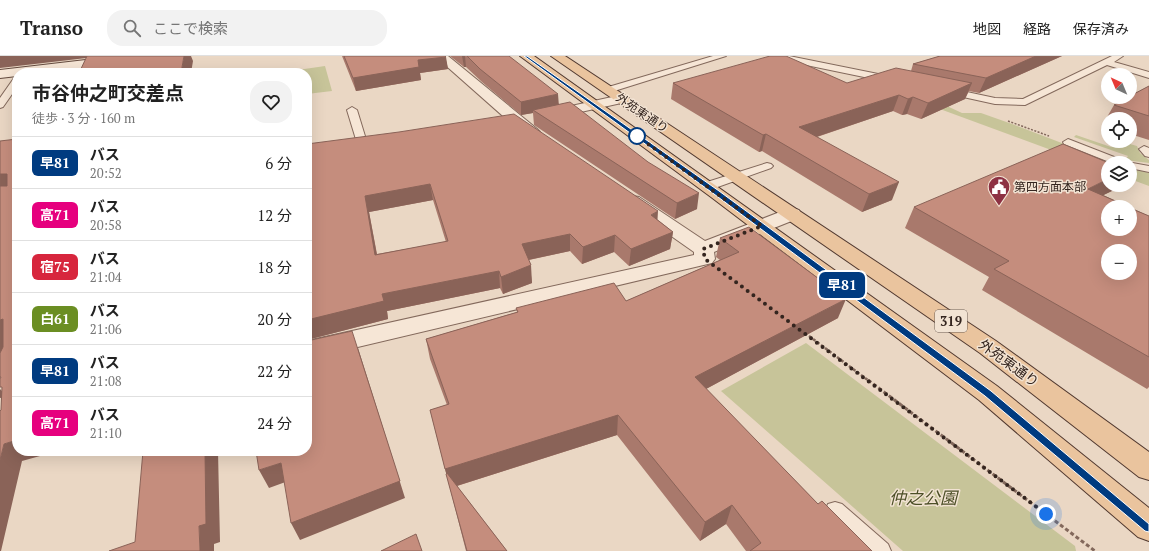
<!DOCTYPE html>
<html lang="ja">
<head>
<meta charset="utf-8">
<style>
  :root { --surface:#fff; --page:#f2f2f2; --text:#222; --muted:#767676; --line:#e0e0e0 }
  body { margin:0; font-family:"PT Serif","Noto Sans JP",serif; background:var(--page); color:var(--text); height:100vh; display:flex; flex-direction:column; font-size:15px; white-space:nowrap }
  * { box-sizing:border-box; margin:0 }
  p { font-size:13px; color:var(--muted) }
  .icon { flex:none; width:22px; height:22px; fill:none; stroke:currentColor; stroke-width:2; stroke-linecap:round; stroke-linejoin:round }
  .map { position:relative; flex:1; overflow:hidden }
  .sheet { position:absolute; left:12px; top:12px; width:300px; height:388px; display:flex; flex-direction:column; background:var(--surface); border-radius:16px; box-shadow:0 4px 16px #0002 }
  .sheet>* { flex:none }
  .badge { padding:0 8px; border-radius:6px; font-size:14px; line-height:26px }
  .needle { width:26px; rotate:316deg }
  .fabs { position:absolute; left:1101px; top:12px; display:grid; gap:8px }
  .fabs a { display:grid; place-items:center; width:36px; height:36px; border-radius:50%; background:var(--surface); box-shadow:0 4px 16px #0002; font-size:20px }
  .you { position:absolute; width:20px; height:20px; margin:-10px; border:3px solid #fff; border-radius:50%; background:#1a73e8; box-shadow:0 0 0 6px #1a73e833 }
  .map>.badge { position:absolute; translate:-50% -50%; box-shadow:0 0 0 2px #fff }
  .round { display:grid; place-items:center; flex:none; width:42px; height:42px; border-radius:16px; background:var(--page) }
  .head { display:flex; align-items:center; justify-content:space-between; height:68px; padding:0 20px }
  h1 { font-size:19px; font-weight:700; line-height:30px }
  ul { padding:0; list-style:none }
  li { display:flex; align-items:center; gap:12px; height:52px; padding:0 20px; border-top:1px solid var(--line) }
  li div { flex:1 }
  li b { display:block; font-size:15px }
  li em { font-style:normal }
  li .badge { min-width:44px; font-weight:700; text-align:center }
  header { display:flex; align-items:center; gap:24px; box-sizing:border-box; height:56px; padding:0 20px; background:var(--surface); border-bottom:1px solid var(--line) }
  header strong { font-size:19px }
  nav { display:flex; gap:22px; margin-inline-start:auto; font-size:14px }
  .search { width:280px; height:36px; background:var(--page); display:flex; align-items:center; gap:10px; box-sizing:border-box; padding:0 14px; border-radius:16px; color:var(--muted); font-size:15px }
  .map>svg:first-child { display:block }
  .green { fill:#c7c499 }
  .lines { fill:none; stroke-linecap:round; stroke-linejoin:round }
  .lane-casing { stroke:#83695c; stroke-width:2 }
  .street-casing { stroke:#83695c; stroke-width:2 }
  .secondary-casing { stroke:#654b3f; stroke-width:2 }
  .primary-casing { stroke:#513930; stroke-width:2 }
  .path-far2 { stroke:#83695c; stroke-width:1.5; stroke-dasharray:2 1.5; stroke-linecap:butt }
  .path-far1 { stroke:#83695c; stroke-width:2.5; stroke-dasharray:3 2; stroke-linecap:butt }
  .path { stroke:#83695c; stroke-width:3; stroke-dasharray:4 2.5; stroke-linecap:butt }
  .lane { fill:#f6e6d6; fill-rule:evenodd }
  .street { fill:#f6e6d6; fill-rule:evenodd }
  .secondary { fill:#f6e6d6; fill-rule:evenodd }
  .primary { fill:#eac49e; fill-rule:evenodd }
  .wall { fill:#a9796c; fill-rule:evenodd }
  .shaded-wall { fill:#8a6358 }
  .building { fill:#c58d7d; stroke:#8a6358; fill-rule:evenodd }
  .line { fill:#003b80; stroke:#fff }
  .walk { stroke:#34251f; stroke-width:4; stroke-dasharray:0 7.2 }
  .stop-dot { fill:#fff; stroke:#003b80; stroke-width:2 }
  .labels { text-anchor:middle; stroke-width:3; stroke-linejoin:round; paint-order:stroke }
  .far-street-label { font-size:12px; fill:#34251f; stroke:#f2e3d3 }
  .far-poi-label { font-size:12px; fill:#34251f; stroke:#f2e3d3; text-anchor:start }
  .shield { fill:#f2e3d3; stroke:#6d5e55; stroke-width:1 }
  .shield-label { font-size:13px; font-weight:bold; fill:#34251f }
  .street-label { font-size:14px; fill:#34251f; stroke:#f2e3d3 }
  .near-park-label { font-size:17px; font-style:italic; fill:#4c4f27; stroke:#f2e3d3 }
</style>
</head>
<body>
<header>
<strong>Transo</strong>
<div class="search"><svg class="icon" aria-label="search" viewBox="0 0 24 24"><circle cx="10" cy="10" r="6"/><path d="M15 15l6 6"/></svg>ここで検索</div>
<nav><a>地図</a><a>経路</a><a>保存済み</a></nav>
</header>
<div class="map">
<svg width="1149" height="495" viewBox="0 0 1149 495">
  <rect width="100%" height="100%" fill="#ead7c4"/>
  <!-- green -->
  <path class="green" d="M325,10l7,25 -25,3v-21h-30z
    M929,49h19l1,2 13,6h19l31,11 102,39h-6v8z
    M1076,79l35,12 8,-6 18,5 3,7 9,7v3l-24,-3 3,-4 -54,-19z
    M1130,112l19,5v13l-19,-7z
    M806,287l269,203 1,5h-173l-182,-160z"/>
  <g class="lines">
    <!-- lane casing -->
    <g class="lane-casing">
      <path id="lane" d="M713,0h13l-115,36 -3,1 -5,-3 2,-2z
        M773,0h16l104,21 5,3 -5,3 -116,-24z
        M1112,0h11l-9,6 35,10v6l-42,-13 -82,40 -30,-1 -50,-11 -2,-2 5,-3 47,10 28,1z
        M17,21v10l-14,20 -3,1v-10l14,-20z
        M352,51l5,3 11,36 -1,2 -4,1 -5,-3 -11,-36z
        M1068,83l59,23 22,4v6l-19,-4v-5h-18l-48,-19 -1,-2z
        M1144,90l5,2v9l-4,-1 -6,-7z
        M767,107l4,1 2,2 -2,2 -59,21h-8l-2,-3 2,-3z
        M835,446l7,2 46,40 3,7h-27l-36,-33 -3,-7 3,-7z"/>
    </g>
    <!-- street casing -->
    <g class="street-casing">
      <path id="street" d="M435,0h13l89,73 3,3 -3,3h-10l-14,-10z
        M621,39l5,1 2,3 -2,3 -77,17 -5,-1 -2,-3 2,-3z
        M633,140l6,1 66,44 80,-31 7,-2 7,2 2,4 -2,4 -85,34 1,7 -3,4 -405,96v-18l387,-86v-3l-67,-47 -3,-4 3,-4z"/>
    </g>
    <!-- secondary casing -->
    <g class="secondary-casing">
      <path id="secondary" d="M120,0h38l-6,4 -111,13h-24v3l-17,2v-8z"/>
    </g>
    <!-- primary casing -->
    <g class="primary-casing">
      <path id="primary" d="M520,0h14l463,330 152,122v33l-11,-4 -159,-137 -268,-203z
        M551,0h14l431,285 153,111v28l-10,-3 -159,-124z"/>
    </g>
    <!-- path-far2 -->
    <path class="path-far2" d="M1008,65l41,15"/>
    <!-- path-far1 -->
    <path class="path-far1" d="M805,277l64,48"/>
    <!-- path -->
    <path class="path" d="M868,324l227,171"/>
    <!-- lane -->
    <use href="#lane" class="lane"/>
    <!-- street -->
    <use href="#street" class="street"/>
    <!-- secondary -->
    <use href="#secondary" class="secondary"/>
    <!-- primary -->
    <use href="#primary" class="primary"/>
  </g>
  <!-- wall -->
  <path class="wall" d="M342,0h103l3,13 -28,4 1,7 -65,11z
    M450,0h59l50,48 138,105 -22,10 -141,-94 -1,-12 -12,2 -39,-33 -16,-15h-2z
    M940,0h122l-83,37 -10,-2 -4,8 -44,20 -14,-5 -5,1 -9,-4 -76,26 75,63 -30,12 -100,-61 -3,1 -88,-53 2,-16h174l64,-12 2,-7z
    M1149,30v54l-19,-6v-15h-22v7l-5,-2 11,-19z
    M307,88l351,76 15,12 -3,17 -41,17 -15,-14 -32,12 -12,-13 -41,9 3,23 -29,11 -3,-6 -113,23 1,8 -81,21zM433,144l13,42 -69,12 -8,-42z
    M1108,129h9l-3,5 -11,5 46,21v171l-2,2 -165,-99 7,-13 -84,-49 9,-21z
    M720,182l118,80 -132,71 112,115 54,47h-126l-20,-27 -26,17 -83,-106 -160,51 50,65h-41l-36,-141 17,-5 -17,-46 -4,-20 91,-27 -1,-4 110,-7 94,-41 -4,-3z"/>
  <!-- shaded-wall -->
  <path class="shaded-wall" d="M0,0h95v1l-95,11z
    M184,0h7l2,5 -2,12h-10z
    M462,0h3l1,11h-2z
    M1036,0h26l-83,37 7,-15z
    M446,1l2,12 -28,4 1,7 -65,11 -3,-13 65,-18z
    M972,27l-7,16 -44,20 7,-16z
    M558,38l1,13 -26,3v3l-12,2v-13z
    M899,39l-6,16 -98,33 4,-17z
    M913,41l-6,17 -5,1 6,-16z
    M766,78l-4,17 -3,1 4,-17z
    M0,118h7l10,14 -17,4z
    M1108,123v6h9l-3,5 -39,19 13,-20z
    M899,126l-7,18 -30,12 7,-18z
    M430,128l3,16 -64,12 11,60 -5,-17 -10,-59z
    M699,137l-2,16 -22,10 2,-16z
    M658,155l-1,17 -6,-13z
    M673,176l-3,17 -41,17 2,-17z
    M570,178v17l-47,10 -1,-17z
    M615,179l-1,17 -32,12 1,-17z
    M531,209l1,18 -29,11 -2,-17z
    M499,215l1,17 -113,23 1,8 -81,21v-20l75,-26z
    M846,243l-8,19 -147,79 4,-20z
    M3,263l14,17 -17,24v-40z
    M358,292l47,150 -105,42 -9,-17z
    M0,333l7,8 -7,1z
    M618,359l-1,20 -167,53 -4,-14 4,14 -5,-19z
    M17,384v11h41l-36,10 -21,90h-1v-91l4,-16z
    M205,395h13l2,91 -6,2v7h-14l-1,-25z
    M281,407l10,17 -22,8 -10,-18z
    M732,449l-6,19 -26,17 5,-19z"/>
  <!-- building -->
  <path class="building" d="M87,0h97l-3,17h-102z
    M344,0h101l1,1 -28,3 1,7 -66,11z
    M467,0h42l49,38 -37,8 -41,-33z
    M770,0h16l61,27 49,-15 76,15 -44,20 -15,-6 -5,2 -9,-4 -100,32 100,55 -30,12 -103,-60 -3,1 -90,-52z
    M940,0h96l-50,22 -73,-14z
    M1149,30v30l-35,-11 15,-8h1v-1z
    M570,46l78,60 51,31 -22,10 -144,-93z
    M514,58l144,97 -7,4 22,17 -42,17 -16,-14 -32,12 -13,-13 -48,10 9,21 -30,12 -2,-6 -117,23 2,7 -77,19v-176l92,-12zM430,128l18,57 -73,14 -10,-59z
    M17,83v301l-13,4 -4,16v-49l1,-1 1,-23h-2v-8l1,-2h-1v-24l3,-6v-28l-3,1v-134h7v-12h-7v-33z
    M1063,88l46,19h-1v16l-20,10 41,18h-21v22h22v-21l19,8v141l-155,-88 15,-8 -95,-54zM1108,195h22v22h-22z
    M749,171l97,72 -151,78 123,127 4,-3 50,50h-122l11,-8 -29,-38 -27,17 -87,-107 -173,54 -15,-59 19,-6 -23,-65 92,-27 -2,-4 98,-25 12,18 113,-49 -19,-14z
    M352,275l48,150 -109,42 -10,-60 -22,7 -3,-19h51v-110z
    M143,395h62l1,73 -7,2 1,25h-91l26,-9z
    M447,417l60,78h-40l-21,-77z
    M416,478l6,17h-41z"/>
  <!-- line -->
  <path class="line" d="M524,0h3l192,135 272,200 158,133v8l-4,-1 -160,-135 -271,-202z"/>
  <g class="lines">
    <!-- walk -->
    <path class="walk" d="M637,80l125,90 -59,23 2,10 341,255"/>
  </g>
  <!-- icons -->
  <defs>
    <g id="civic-pin" transform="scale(1.15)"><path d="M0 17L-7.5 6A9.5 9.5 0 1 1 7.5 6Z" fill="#8d3143" stroke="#f2e3d3"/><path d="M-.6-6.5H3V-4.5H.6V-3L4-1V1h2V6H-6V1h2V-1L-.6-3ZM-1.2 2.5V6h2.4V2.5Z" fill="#fff"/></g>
  </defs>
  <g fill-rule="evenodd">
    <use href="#civic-pin" x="999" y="131"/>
  </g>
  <!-- markers -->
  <circle class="stop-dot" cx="637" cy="80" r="8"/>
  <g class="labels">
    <!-- far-street labels -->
    <g class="far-street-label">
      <text transform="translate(642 57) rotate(34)" y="4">外苑東通り</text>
    </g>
    <!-- far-poi labels -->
    <g class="far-poi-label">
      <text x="1014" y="135">第四方面本部</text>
    </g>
    <!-- shield labels -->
    <rect class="shield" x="935" y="254" width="32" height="22" rx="3"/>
    <g class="shield-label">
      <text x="951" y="270">319</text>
    </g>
    <!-- street labels -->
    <g class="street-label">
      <text transform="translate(1009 307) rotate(36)" y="5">外苑東通り</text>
    </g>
    <!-- near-park labels -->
    <g class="near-park-label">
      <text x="923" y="448">仲之公園</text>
    </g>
  </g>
</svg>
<div class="fabs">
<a><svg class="needle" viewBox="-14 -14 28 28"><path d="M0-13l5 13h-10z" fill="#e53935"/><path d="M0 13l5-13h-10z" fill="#767676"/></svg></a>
<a><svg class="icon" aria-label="locate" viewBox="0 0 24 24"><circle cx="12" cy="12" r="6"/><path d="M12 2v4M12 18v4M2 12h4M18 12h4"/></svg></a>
<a><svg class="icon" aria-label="layers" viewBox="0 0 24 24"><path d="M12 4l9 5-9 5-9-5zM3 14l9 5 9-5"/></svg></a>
<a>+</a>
<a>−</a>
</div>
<div class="you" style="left:1046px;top:458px"></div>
<b class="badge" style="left:842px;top:229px;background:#003b80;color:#fff">早81</b>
<section class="sheet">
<div class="head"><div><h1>市谷仲之町交差点</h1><p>徒歩 · 3 分 · 160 m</p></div><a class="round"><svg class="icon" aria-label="heart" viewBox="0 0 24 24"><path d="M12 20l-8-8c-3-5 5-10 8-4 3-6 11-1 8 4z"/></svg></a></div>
<ul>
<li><span class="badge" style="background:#003b80;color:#fff">早81</span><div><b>バス</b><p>20:52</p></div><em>6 分</em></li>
<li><span class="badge" style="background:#e6007e;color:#fff">高71</span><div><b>バス</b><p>20:58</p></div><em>12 分</em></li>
<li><span class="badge" style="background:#d7263d;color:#fff">宿75</span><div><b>バス</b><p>21:04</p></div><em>18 分</em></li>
<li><span class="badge" style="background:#6b8e23;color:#fff">白61</span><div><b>バス</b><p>21:06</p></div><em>20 分</em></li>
<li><span class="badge" style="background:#003b80;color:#fff">早81</span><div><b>バス</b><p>21:08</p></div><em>22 分</em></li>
<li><span class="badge" style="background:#e6007e;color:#fff">高71</span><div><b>バス</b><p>21:10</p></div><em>24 分</em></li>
</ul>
</section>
</div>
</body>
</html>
